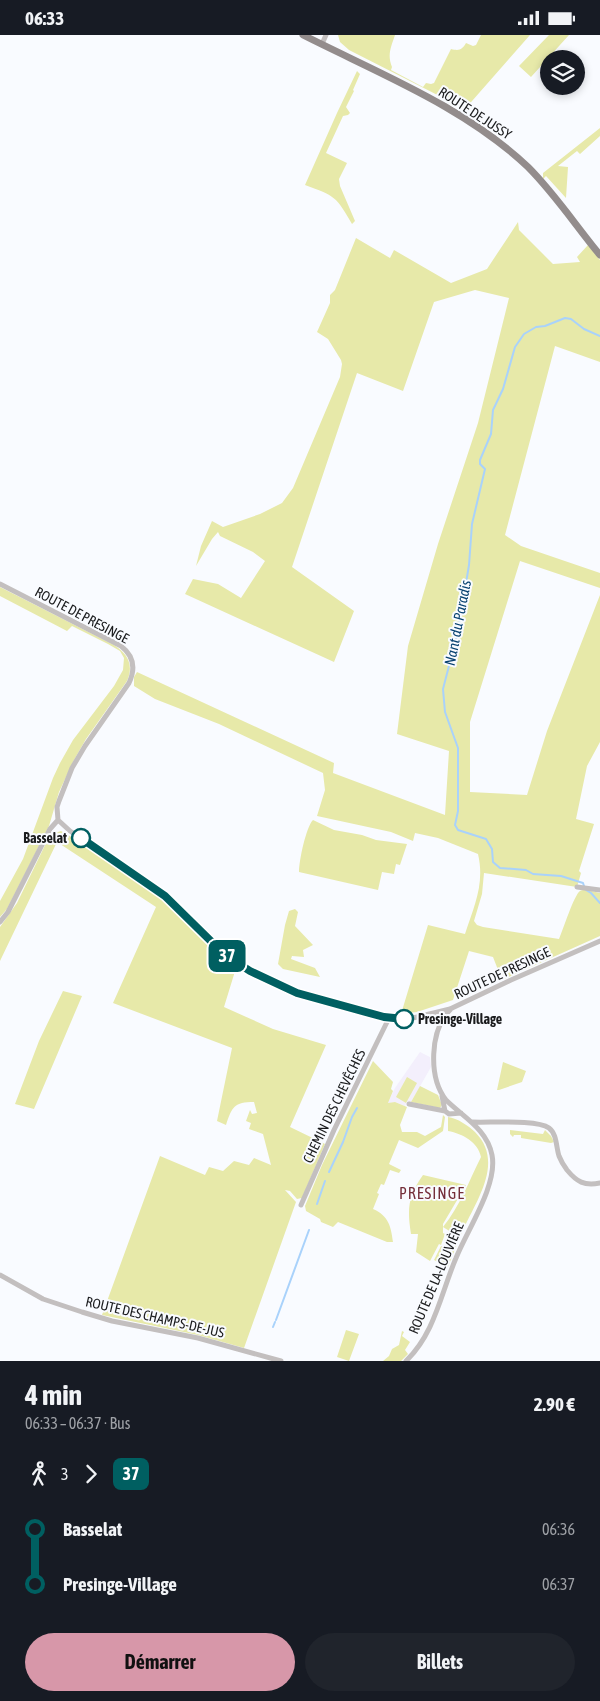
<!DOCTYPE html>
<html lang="fr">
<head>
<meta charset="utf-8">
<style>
  :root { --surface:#171b24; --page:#20242c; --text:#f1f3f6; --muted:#9ea1a6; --accent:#d797a9 }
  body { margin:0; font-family:"Asap Condensed",sans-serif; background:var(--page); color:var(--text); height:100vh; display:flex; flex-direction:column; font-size:19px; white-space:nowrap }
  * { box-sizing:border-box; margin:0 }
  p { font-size:16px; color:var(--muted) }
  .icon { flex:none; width:28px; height:28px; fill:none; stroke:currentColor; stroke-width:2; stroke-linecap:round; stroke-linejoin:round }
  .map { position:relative; height:1326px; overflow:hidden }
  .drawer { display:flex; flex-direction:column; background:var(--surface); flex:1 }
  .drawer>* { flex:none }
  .badge { padding:0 10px; border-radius:8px; font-size:18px; line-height:32px }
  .fabs { position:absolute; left:540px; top:15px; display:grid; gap:10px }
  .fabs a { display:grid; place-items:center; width:45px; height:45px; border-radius:50%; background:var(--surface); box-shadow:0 2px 8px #0003; font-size:25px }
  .map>.badge { position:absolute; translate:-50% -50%; box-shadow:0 0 0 2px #fff }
  .legs { display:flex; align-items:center; gap:8px; height:55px; padding:0 25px; font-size:16px }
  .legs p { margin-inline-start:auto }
  .summary { display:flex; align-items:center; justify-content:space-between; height:85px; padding:0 25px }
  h1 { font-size:28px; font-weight:700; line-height:38px }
  .button { display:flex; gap:10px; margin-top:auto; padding:10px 25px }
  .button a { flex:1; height:58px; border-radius:30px; background:var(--accent); color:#111; font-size:20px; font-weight:700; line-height:58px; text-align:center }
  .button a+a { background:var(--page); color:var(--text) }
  ul { padding:0 25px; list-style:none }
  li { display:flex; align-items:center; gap:18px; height:55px; font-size:19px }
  li i { display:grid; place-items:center; width:8px; height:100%; margin:0 6px; background:currentColor }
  li i::after { content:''; width:12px; height:12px; margin:-6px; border:4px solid; border-radius:50%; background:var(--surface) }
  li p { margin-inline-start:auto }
  li:first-child i { background:linear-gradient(#0000 50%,currentColor 0) }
  li:last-child i { background:linear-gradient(currentColor 50%,#0000 0) }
  .status { display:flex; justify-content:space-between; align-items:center; height:35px; padding:0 25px; background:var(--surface); direction:ltr }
  .status svg { height:14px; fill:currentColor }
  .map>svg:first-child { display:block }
  .education { fill:#f3effc }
  .green { fill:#e7e9a9 }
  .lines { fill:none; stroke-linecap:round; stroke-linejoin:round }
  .stream { stroke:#a9d2fb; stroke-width:2 }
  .minor { stroke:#c3bfbf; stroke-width:5 }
  .major { stroke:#938c8c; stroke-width:7 }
  .line-1-casing { stroke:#fff; stroke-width:11 }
  .line-1 { stroke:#005f61; stroke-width:8 }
  .stop-1-dot { fill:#fff; stroke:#005f61; stroke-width:2.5 }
  .labels { text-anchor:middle; stroke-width:4; stroke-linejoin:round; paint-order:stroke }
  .street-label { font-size:14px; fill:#1a1b1d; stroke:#f9fbff }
  .stop-label { font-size:14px; font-weight:bold; fill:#1a1b1d; stroke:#f9fbff; text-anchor:end }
  .water-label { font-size:15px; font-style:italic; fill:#094371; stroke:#f9fbff }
  .quarter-label { font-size:16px; letter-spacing:1px; fill:#742e39; stroke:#f9fbff }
</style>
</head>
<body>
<div class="status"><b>06:33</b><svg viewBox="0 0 49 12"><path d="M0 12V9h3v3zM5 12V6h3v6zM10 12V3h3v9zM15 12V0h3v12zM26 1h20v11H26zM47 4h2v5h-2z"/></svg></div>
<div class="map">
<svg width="600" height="1326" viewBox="0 0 600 1326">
  <rect width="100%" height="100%" fill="#f9fbff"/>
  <!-- education -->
  <path class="education" d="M420,1017l10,5 1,10 -20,35h-4l-2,4 -10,-4 -8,2 8,-16z"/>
  <!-- green -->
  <path class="green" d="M338,0h57c-4,12 -8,20 -3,32l-1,3 32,17 3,-4 5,1 3,-1 17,-34c8,2 11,1 15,-6l7,3 3,-1 5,-10h49l-65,74 -116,-59 -9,-8z
    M549,0h20l-38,42 -12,-11z
    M357,36l3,3 -7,16 1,1 -8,16 4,6 -2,2 -5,1 -17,37 21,10 -8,16 1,7 15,35 -3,3c-16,-28 -17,-28 -47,-39l32,-72z
    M600,93v8l-20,18 -3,-3 -19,15 10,1 -2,31 -20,-22 -3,3v-6z
    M518,187l1,8 34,34 27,-2 -3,-5 11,-12 12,15v102l-45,-16 -50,189 16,11 79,27v15l-80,-27 -50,161v70l57,3 20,-64 53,-136v147l-13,24 -11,53 18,5 -15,47 2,2 -4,14 -93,-14 -2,21 -8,27 3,4 6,2 76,12c4,-9 15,-44 21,-48 4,-3 15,1 20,2v43l-98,44 -9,-23 -24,-6 -16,49 -36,12 -16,2 27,-89 37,9c9,-28 20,-50 13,-80l-40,-16 -23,-5 -2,8 -22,-9 -74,-16 8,-26 -2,-17 -104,-49 -64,-25 -21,-13v-9l3,-5 197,91 -1,10 112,42 4,-64 -52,-17 11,-88 30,-102 40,-121 31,-125 -34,-8 -41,12 -31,89 -46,-18 -65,194 62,44 -20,51 -149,-68 8,-15 25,5 23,14 24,-37 -12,-9 -33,-16 -2,-4 -6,7 -16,27 5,-20 11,-25 11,6 37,-13 22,-11 11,-15 47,-111 2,-13 -1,-4 -13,-21 -11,-7 13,-29v-8l5,-5 21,-52 34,20 4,-8 57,33 36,-14z
    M0,552l114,58c14,9 20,20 13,36l-41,58 -12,21 -15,32 -10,34 -42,83 -7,8v-16l23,-42 30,-81 7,-15 13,-23 41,-54 9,-16 1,-12 -4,-7 -12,-7 -36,-18 -5,5 -67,-35z
    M313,785l21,10 28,5 14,5 31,4 -7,21 -4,-1 -2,10 -12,-2 -4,18 -79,-18c0,-11 7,-45 14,-52z
    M61,796l32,18 54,36 26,22 -1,1 55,53 9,7 -12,39 49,22 53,16 -36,82 35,17 -23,54 -5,1 -7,-8 -5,-1 11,12 -52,146 -46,-13 -96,-20 58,-159 45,19 4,-8 14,4 11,-10 15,4 5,-7 17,7 -8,-31 -14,-5 2,-6 -5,-2 4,-11 2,4 5,-1 -3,-11c-20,0 -22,5 -28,23l-9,-4 15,-73 -119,-45 43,-96 -99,-65 -57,119v-34l17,-24 31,-64 7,-6z
    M295,874l3,3 -3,14 18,19 -10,5 1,7 -12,-1 -1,3 24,9 5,9 -37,-8 -5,-5 7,-39 4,-14z
    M63,956l19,5 -48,113 -19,-5 24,-63z
    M373,1026l20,21 -2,7 2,2 -5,12 7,-1 12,5 -7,18 2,7h15l8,4 16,-9 2,-12 2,2 -2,14 -25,17 -19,-8 -10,24 12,6 -2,3 -9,-3 -6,15 -3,-1 -4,9 2,1 -6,15c16,7 18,18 20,33h-6l-49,-20 -5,5 -12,-5 -1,-3 -14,-8 -1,-5 17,-41z
    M503,1027l23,9 -4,11 -23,8h-2z
    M407,1042l10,6 -11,20 -10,-6z
    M420,1051l18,9 4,10 -2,3 -29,-6z
    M448,1082c9,1 21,9 27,15 29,29 3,66 -11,96 -6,13 -11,26 -16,39l-14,-7 7,-14 4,1 6,-15 -8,-5c17,-21 26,-46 38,-70 -3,-15 -18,-23 -33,-26z
    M510,1095l33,4 2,-4 6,6 3,6 -3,1 -30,-5v-3h-7l-1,2 -3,-3z
    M423,1140l43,10 -23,39v9l2,1 -4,11 -2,-1 -9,17 -14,-9 2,-18h-7c-4,-25 -3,-38 12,-59z
    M346,1295l13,4 -10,27 -12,-4z
    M402,1296l2,1 -2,4 8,6 -5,8 3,4 -7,7h-18l6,-5 3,-7 7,-4z"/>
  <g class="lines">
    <!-- stream -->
    <path class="stream" d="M584,851l-1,-3 -22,-7 -28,-2 -7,-4 -26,-2 -7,-6 -1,-13 -6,-10 -28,-9 -3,-5 3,-14v-63l-13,-36 -2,-23 15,-58 11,-66 3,-41 13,-55 -5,-5v-4l11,-26 2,-24 10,-21 12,-42 9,-13 12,-7 9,-1 20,-8 6,1 13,10 16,7
      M586,855l5,3 9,10
      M329,1137l14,-30 9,-25 5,-9
      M317,1169l8,-23
      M276,1285l33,-90
      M273,1292l2,-5"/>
    <!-- minor -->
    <path class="minor" d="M322,9l4,-9
      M0,549l121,62c13,10 15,22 8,37l-44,63 -13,22 -13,33 -2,6 1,13 12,11 57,37 38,28 60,59 25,16 47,22 87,24 25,2 41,-10 61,-29 89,-39
      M577,852l23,3
      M0,887l8,-10 42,-83 8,-9
      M442,1061l3,15 4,3 12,-1
      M409,1069l36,7
      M472,1087c16,1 65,-3 77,6 8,6 7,19 10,28 2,5 5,10 8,14 10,12 17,16 33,13
      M301,1170l33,-75 55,-112
      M0,1240l43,24 39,13 30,9 86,17 83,23
      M406,1326c29,-28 35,-68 50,-103 11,-28 42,-73 36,-103 -5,-26 -29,-38 -46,-55 -18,-23 -16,-70 4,-90"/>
    <!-- major -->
    <path class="major" d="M303,0c77,39 162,72 225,132 27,27 48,59 72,88"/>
  </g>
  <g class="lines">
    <!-- line-1 casing -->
    <g class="line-1-casing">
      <path id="line-1" d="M81,803l84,58 60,59 25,16 47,22 87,24 20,2"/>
    </g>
    <!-- line-1 -->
    <use href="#line-1" class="line-1"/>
  </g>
  <!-- markers -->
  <g class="stop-1-dot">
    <circle cx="81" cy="803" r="9"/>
    <circle cx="404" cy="984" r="9"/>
  </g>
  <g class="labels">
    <!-- street labels -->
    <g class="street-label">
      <text transform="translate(475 78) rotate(33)" y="5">ROUTE DE JUSSY</text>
      <text transform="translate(82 580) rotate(28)" y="5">ROUTE DE PRESINGE</text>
      <text transform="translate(502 938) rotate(-25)" y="5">ROUTE DE PRESINGE</text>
      <text transform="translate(334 1071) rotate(-64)" y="5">CHEMIN DES CHEVÊCHES</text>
      <text transform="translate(436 1243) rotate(-67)" y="5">ROUTE DE LA-LOUVIÈRE</text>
      <text transform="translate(155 1282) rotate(13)" y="5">ROUTE DES CHAMPS-DE-JUS</text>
    </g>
    <!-- stop labels -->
    <g class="stop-label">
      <text x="67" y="808">Basselat</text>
      <text x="418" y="989" text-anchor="start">Presinge-Village</text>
    </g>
    <!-- water labels -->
    <g class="water-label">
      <text transform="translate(458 588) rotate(-79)" y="5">Nant du Paradis</text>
    </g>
    <!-- quarter labels -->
    <g class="quarter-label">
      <text x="432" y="1164">PRESINGE</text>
    </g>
  </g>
</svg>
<div class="fabs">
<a><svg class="icon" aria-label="layers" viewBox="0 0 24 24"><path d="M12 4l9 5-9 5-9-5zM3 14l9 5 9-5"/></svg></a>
</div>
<b class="badge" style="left:227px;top:921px;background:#005f61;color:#fff">37</b>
</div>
<section class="drawer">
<div class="summary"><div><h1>4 min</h1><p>06:33 – 06:37 · Bus</p></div><b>2.90 €</b></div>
<div class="legs"><svg class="icon" aria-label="walk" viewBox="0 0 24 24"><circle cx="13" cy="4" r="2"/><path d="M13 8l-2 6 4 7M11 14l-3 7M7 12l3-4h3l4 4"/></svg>3<svg class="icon" aria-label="forward" viewBox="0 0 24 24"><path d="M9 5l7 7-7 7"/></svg><b class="badge" style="background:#005f61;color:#fff">37</b></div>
<ul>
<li><i style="color:#005f61"></i><b>Basselat</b><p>06:36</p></li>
<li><i style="color:#005f61"></i><b>Presinge-Village</b><p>06:37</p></li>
</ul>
<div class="button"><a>Démarrer</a><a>Billets</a></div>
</section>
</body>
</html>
